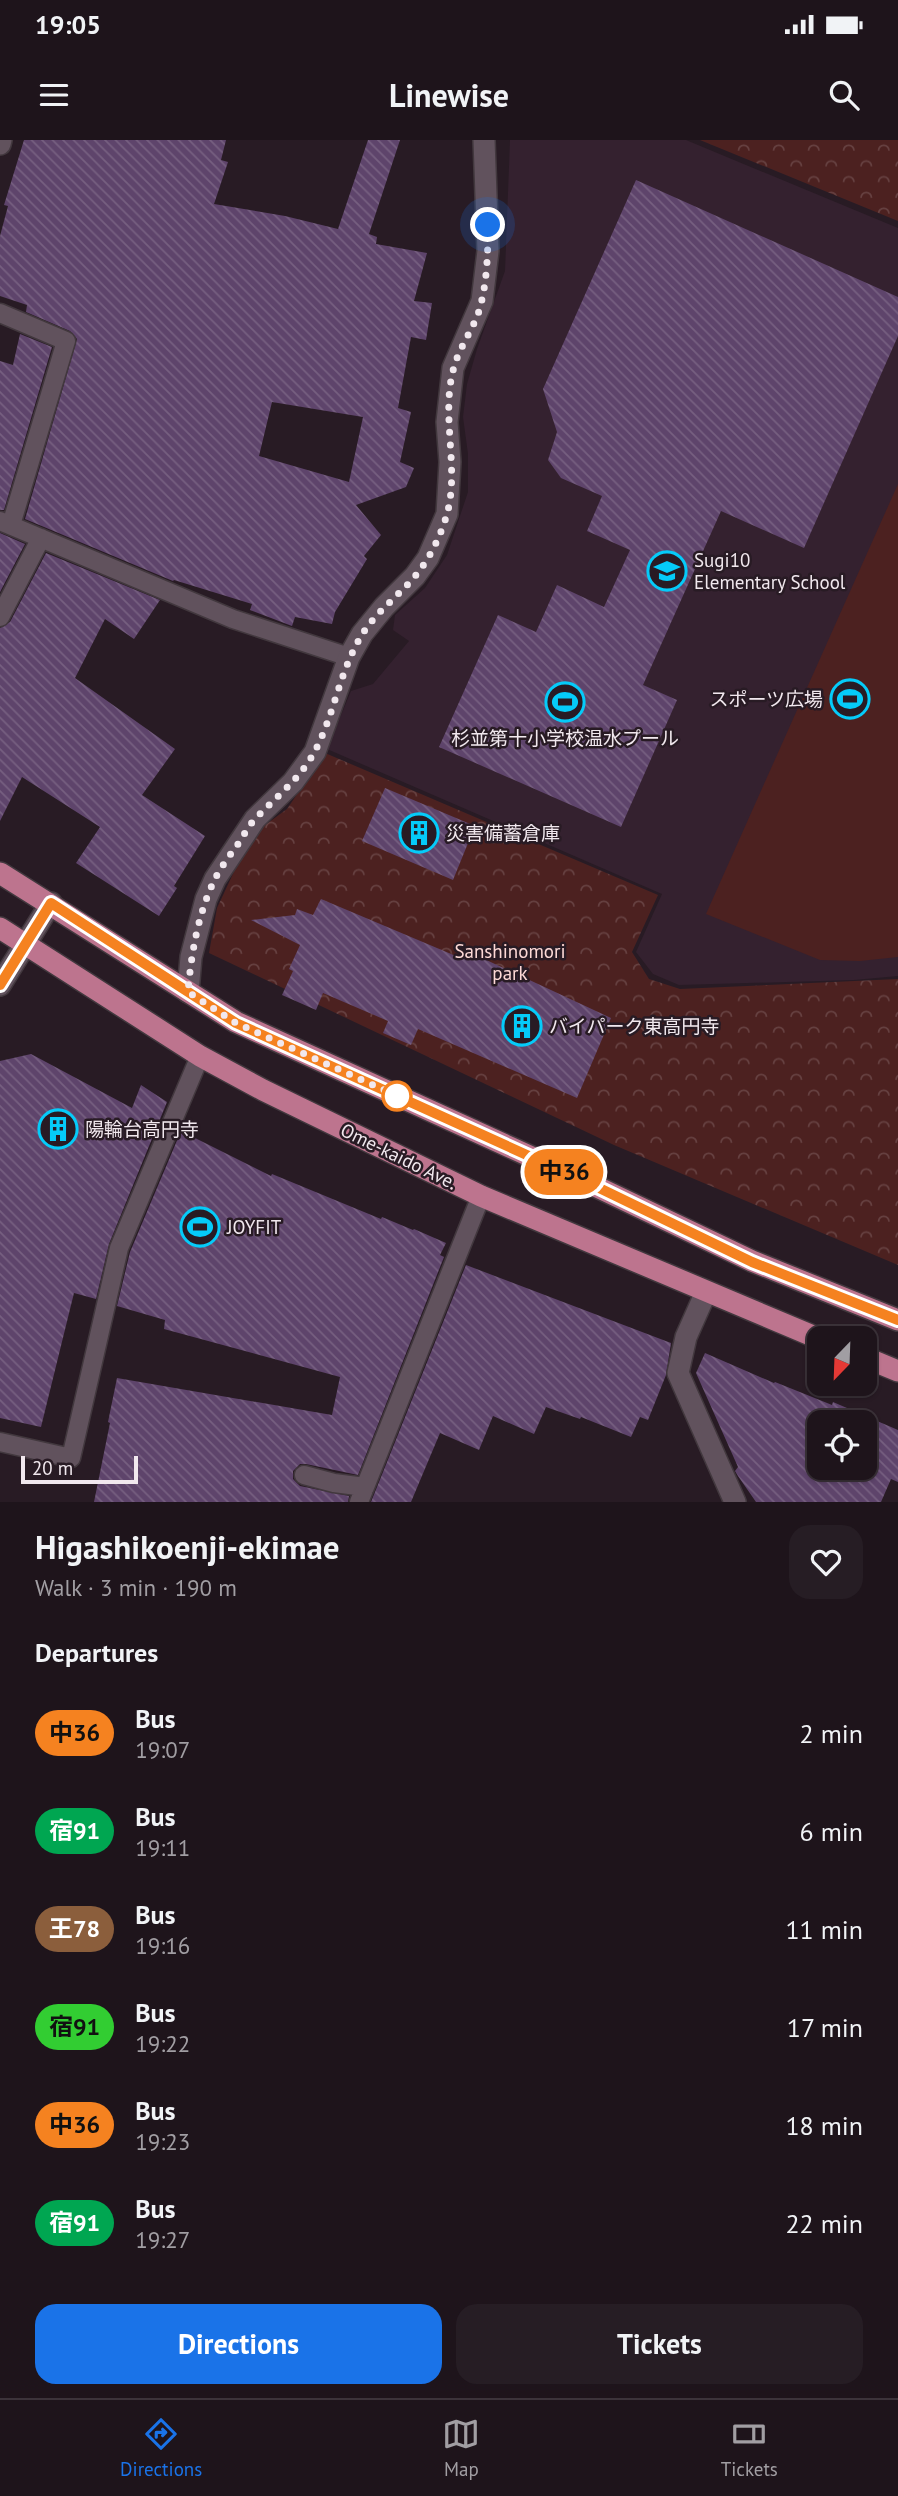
<!DOCTYPE html>
<html lang="en">
<head>
<meta charset="utf-8">
<style>
  :root { --surface:#1e141b; --page:#261d24; --text:#f1f3f6; --muted:#a19ea3; --line:#3c333a; --accent:#1a73e8 }
  body { margin:0; font-family:"PT Sans","Noto Sans JP",sans-serif; background:var(--page); color:var(--text); height:100vh; display:flex; flex-direction:column; font-size:26px; white-space:nowrap }
  * { box-sizing:border-box; margin:0 }
  p { font-size:23px; color:var(--muted) }
  .icon { flex:none; width:38px; height:38px; fill:none; stroke:currentColor; stroke-width:2; stroke-linecap:round; stroke-linejoin:round }
  .map { position:relative; height:1362px; overflow:hidden }
  .sheet { display:flex; flex-direction:column; background:var(--surface); flex:1 }
  .sheet>* { flex:none }
  .badge { padding:0 14px; border-radius:23px; font-size:24px; line-height:46px }
  .needle { width:46px; rotate:203deg }
  .tools { position:absolute; left:807px; top:1186px; display:grid; gap:14px }
  .tools a { display:grid; place-items:center; width:70px; height:70px; border-radius:14px; background:var(--surface); box-shadow:0 2px 5px #0004,0 0 0 2px var(--line); font-size:35px }
  .scale { position:absolute; left:21px; bottom:18px; width:117px; box-sizing:border-box; padding-left:7px; border:4px solid #f1e8ee; border-top:0; font-size:19px; line-height:24px; white-space:nowrap; color:#f1e8ee; -webkit-text-stroke:5px #281b24; paint-order:stroke }
  .you { position:absolute; width:35px; height:35px; margin:-18px; border:5px solid #fff; border-radius:50%; background:#1a73e8; box-shadow:0 0 0 10px #1a73e833 }
  .map>.badge { position:absolute; translate:-50% -50%; box-shadow:0 0 0 4px #fff }
  h2 { padding:0 35px; font-size:26px; line-height:63px }
  .round { display:grid; place-items:center; flex:none; width:74px; height:74px; border-radius:21px; background:var(--page) }
  .head { display:flex; align-items:center; justify-content:space-between; height:119px; padding:0 35px }
  h1 { font-size:33px; font-weight:700; line-height:52px }
  .action { display:flex; gap:14px; margin-top:auto; padding:14px 35px }
  .action a { flex:1; height:80px; border-radius:21px; background:var(--accent); color:#fff; font-size:28px; font-weight:700; line-height:80px; text-align:center }
  .action a+a { background:var(--page); color:var(--text) }
  ul { padding:0; list-style:none }
  li { display:flex; align-items:center; gap:21px; height:98px; padding:0 35px }
  li div { flex:1 }
  li b { display:block; font-size:26px }
  li em { font-style:normal }
  li .badge { min-width:77px; font-weight:700; text-align:center }
  .status { display:flex; justify-content:space-between; align-items:center; height:49px; padding:0 35px; background:var(--surface); direction:ltr }
  .status svg { height:19px; fill:currentColor }
  header { display:flex; justify-content:space-between; align-items:center; height:91px; padding:0 35px; background:var(--surface); font-size:32px; font-weight:700 }
  .tab-bar { display:flex; justify-content:space-around; align-items:center; height:98px; border-top:2px solid var(--line); background:var(--surface); font-size:19px; color:var(--muted) }
  .tab-bar a { display:grid; justify-items:center; gap:4px }
  .tab-bar .current { color:var(--accent) }
  .map>svg:first-child { display:block }
  .built { fill:#34212f }
  .forest { fill:url(#forest-crowns) }
  .pitch { fill:#4c2120 }
  .building { fill:url(#building-back-hatch); fill-rule:evenodd }
  .lines { fill:none; stroke-linecap:round; stroke-linejoin:round }
  .lane-casing { stroke:#42383e; stroke-width:21 }
  .street-casing { stroke:#42383e; stroke-width:24 }
  .secondary-casing { stroke:#42383e; stroke-width:24 }
  .primary-casing { stroke:#42383e; stroke-width:24 }
  .lane { stroke:#61525d; stroke-width:18 }
  .street { stroke:#61525d; stroke-width:21 }
  .secondary { stroke:#61525d; stroke-width:21 }
  .primary { stroke:#bd748e; stroke-width:21 }
  .line-casing { stroke:#fff; stroke-width:16 }
  .line { stroke:#f58220; stroke-width:10 }
  .walk { stroke:#f1e8ee; stroke-width:7; stroke-dasharray:0 12.6 }
  .stop-dot { fill:#fff; stroke:#f58220; stroke-width:3.5 }
  .labels { text-anchor:middle; stroke-width:5; stroke-linejoin:round; paint-order:stroke }
  .poi-label { font-size:19px; fill:#f1e8ee; stroke:#281b24; text-anchor:start }
  .park-label { font-size:19px; fill:#fdd9d6; stroke:#281b24 }
  .street-label { font-size:19px; fill:#f1e8ee; stroke:#281b24 }
</style>
</head>
<body>
<div class="status"><b>19:05</b><svg viewBox="0 0 49 12"><path d="M0 12V9h3v3zM5 12V6h3v6zM10 12V3h3v9zM15 12V0h3v12zM26 1h20v11H26zM47 4h2v5h-2z"/></svg></div>
<header><svg class="icon" aria-label="menu" viewBox="0 0 24 24"><path d="M4 6h16M4 12h16M4 18h16"/></svg>Linewise<svg class="icon" aria-label="search" viewBox="0 0 24 24"><circle cx="10" cy="10" r="6"/><path d="M15 15l6 6"/></svg></header>
<div class="map">
<svg width="898" height="1362" viewBox="0 0 898 1362">
  <defs>
    <pattern id="forest-crowns" width="20" height="18" patternUnits="userSpaceOnUse" patternTransform="scale(1.75)"><rect width="20" height="18" fill="#4c2120"/><path d="M2 6a3 3 0 1 1 6 0M12 15a3 3 0 1 1 6 0" fill="none" stroke="#664141"/></pattern>
    <pattern id="building-back-hatch" width="6" height="6" patternUnits="userSpaceOnUse" patternTransform="scale(1.75)"><rect width="6" height="6" fill="#5e446b"/><path d="M-1 5l2 2M0 0l6 6M5-1l2 2" fill="none" stroke="#765f80"/></pattern>
  </defs>
  <rect width="100%" height="100%" fill="#281b24"/>
  <!-- built -->
  <path class="built" d="M510,0h176l212,88v748l-44,4 -175,5 -26,-11 -17,-22 26,-58 -335,-145 24,-58 22,-7 36,-43 -16,-11 2,-15 30,-27 22,-33 21,-63v-38l-5,-37 4,-33 10,-35 28,-78z"/>
  <!-- forest -->
  <path class="forest" d="M700,0h198v81z
    M325,613l333,142 -26,57 17,27 31,10 218,-10v286l-284,-120 -405,-192 8,-45 28,-60 20,-23 22,-16z"/>
  <!-- pitch -->
  <path class="pitch" d="M898,344v473l-38,4 -40,-1 -114,-46z"/>
  <!-- building -->
  <path class="building" d="M24,0h202l-5,20 7,2 -14,42 71,12 53,13 30,-89h32l-31,94 8,3 -1,7 51,9 -13,48 18,2 -6,37 -15,-3 -13,71 13,4 -11,50 14,6 -8,19 -50,18 25,30 -17,21 3,3 -32,53 -3,12 -37,-7 -3,9 -42,-16 2,-6 -78,-24 -1,1 -148,-62 52,-180 -7,-8 -44,-19 1,-7 -27,-9v-60l8,-30 -4,-1zM272,262l91,15 -14,65 -90,-26z
    M636,40l262,117v39l-94,212 -83,-37 -78,174 34,15 -56,127 -182,-80 59,-132 38,17 21,-47 47,22 26,-57 -43,-19 15,-35 -41,-18 -13,-18 9,-28 -14,-43z
    M20,194l32,13 -48,163h-4v-149l13,4z
    M0,393l25,11 -25,48z
    M46,413l114,47 -26,39 -29,-20 -30,59 100,71 -33,46 63,41 -31,50 3,2 -18,28 -83,-53 24,-36 -78,-50 -22,44v-193l10,-6z
    M385,648l90,38 -22,54 -91,-39z
    M321,759l142,60 4,-8 144,67 -34,80 -159,-69 -7,16 -28,-12 5,-12 -65,-28 -7,17 -34,-15 11,-24 -4,-2 11,-24 -49,-25 44,-5 2,-6 16,6z
    M31,914l101,54 9,-23 26,17 -58,142 -13,55 -22,-6 -33,134 -41,-9v-357z
    M181,991l90,45 1,-2 109,45 1,-2 31,13 1,-1 32,14 -6,12 4,2 -86,218 -52,-11h-6l-7,7v8l7,7 49,10 -1,6h-254l16,-79 -2,-1 9,-44 215,37 8,-38 -176,-48 1,-9 -48,-14 13,-54z
    M466,1125l205,78 -5,32 -18,45 -8,-3 -9,20 -50,-20 -1,2 -34,-12 -12,27 -41,-18 -14,34 -39,-17 -29,69h-40z
    M705,1213l69,30 1,-1 57,23 1,-3 65,28v52l-7,-3 -10,23h-125l-18,-26 -3,-5 3,-4 -42,-94zM819,1283h45v45h-45z"/>
  <g class="lines">
    <!-- lane casing -->
    <g class="lane-casing">
      <path id="lane" d="M0,173l66,28 -55,184
        M0,381l233,98 116,38
        M0,477l41,-79
        M0,1302l71,16 48,-210 81,-192
        M304,1335l30,8 31,4
        M359,1362l122,-306"/>
    </g>
    <!-- street casing -->
    <g class="street-casing">
      <path id="street" d="M0,4l1,-4
        M188,852l3,-35 15,-58 9,-20 40,-60 38,-37 22,-30 34,-95 13,-23 22,-27 31,-31 13,-18 19,-44 3,-52 -3,-40 6,-54 29,-67 6,-50 -4,-111
        M706,1152l-20,45 -8,36 57,129"/>
    </g>
    <!-- secondary casing -->
    <g class="secondary-casing">
      <path id="secondary" d="M0,845l51,-82"/>
    </g>
    <!-- primary casing -->
    <g class="primary-casing">
      <path id="primary" d="M0,733l236,149 357,163 159,76 146,59
        M0,788l200,128 63,34 218,106 339,143
        M864,1217l34,14"/>
    </g>
    <!-- lane -->
    <use href="#lane" class="lane"/>
    <!-- street -->
    <use href="#street" class="street"/>
    <!-- secondary -->
    <use href="#secondary" class="secondary"/>
    <!-- primary -->
    <use href="#primary" class="primary"/>
  </g>
  <g class="lines">
    <!-- line casing -->
    <g class="line-casing">
      <path id="line" d="M0,845l51,-82 185,120 357,162 159,77 146,58"/>
    </g>
    <!-- line -->
    <use href="#line" class="line"/>
    <!-- walk -->
    <path class="walk" d="M397,956l5,2 -166,-75 -48,-31c3,-37 10,-79 27,-113 6,-12 15,-24 23,-35 6,-9 11,-19 18,-26 21,-22 44,-39 59,-67 19,-36 24,-77 45,-113 14,-25 38,-41 56,-63 14,-17 25,-40 31,-61 13,-46 -7,-99 7,-147 5,-18 17,-35 24,-53 9,-27 10,-60 10,-89"/>
  </g>
  <!-- icons -->
  <defs>
    <g id="school-ring" transform="scale(2.0125)"><circle r="9.5" fill="#281b24" stroke="#05cbf9" stroke-width="1.5"/><path d="M0-5L7-2L0 1L-7-2ZM-4 1L0 2.5L4 1V4Q0 6-4 4Z" fill="#05cbf9"/></g>
    <g id="stadium-ring" transform="scale(2.0125)"><circle r="9.5" fill="#281b24" stroke="#05cbf9" stroke-width="1.5"/><path d="M0-5a6.5 5 0 1 0 0 10a6.5 5 0 1 0 0-10ZM-3.5-1.8h7v3.6h-7Z" fill="#05cbf9"/></g>
    <g id="building-ring" transform="scale(2.0125)"><circle r="9.5" fill="#281b24" stroke="#05cbf9" stroke-width="1.5"/><path d="M-4-6H4V6H1V3H-1V6H-4ZM-2.5-4.3h1.7v1.8h-1.7ZM.8-4.3h1.7v1.8H.8ZM-2.5-1h1.7V.8h-1.7ZM.8-1h1.7V.8H.8Z" fill="#05cbf9"/></g>
  </defs>
  <g fill-rule="evenodd">
    <use href="#school-ring" x="667" y="431"/>
    <use href="#stadium-ring" x="850" y="559"/>
    <use href="#stadium-ring" x="565" y="562"/>
    <use href="#building-ring" x="419" y="693"/>
    <use href="#building-ring" x="522" y="886"/>
    <use href="#building-ring" x="58" y="989"/>
    <use href="#stadium-ring" x="200" y="1087"/>
  </g>
  <!-- markers -->
  <circle class="stop-dot" cx="397" cy="956" r="14"/>
  <g class="labels">
    <!-- poi labels -->
    <g class="poi-label">
      <text x="694" y="427">Sugi10<tspan x="694" dy="22">Elementary School</tspan></text>
      <text x="823" y="566" text-anchor="end">スポーツ広場</text>
      <text x="565" y="605" text-anchor="middle">杉並第十小学校温水プール</text>
      <text x="446" y="700">災害備蓄倉庫</text>
      <text x="549" y="893">バイパーク東高円寺</text>
      <text x="85" y="996">陽輪台高円寺</text>
      <text x="227" y="1094">JOYFIT</text>
    </g>
    <!-- park labels -->
    <g class="park-label">
      <text x="510" y="818">Sanshinomori<tspan x="510" dy="22">park</tspan></text>
    </g>
    <!-- street labels -->
    <g class="street-label">
      <text transform="translate(399 1016) rotate(26)" y="7">Ome-kaido Ave.</text>
    </g>
  </g>
</svg>
<div class="tools">
<a><svg class="needle" viewBox="-14 -14 28 28"><path d="M0-13l5 13h-10z" fill="#e53935"/><path d="M0 13l5-13h-10z" fill="#a19ea3"/></svg></a>
<a><svg class="icon" aria-label="locate" viewBox="0 0 24 24"><circle cx="12" cy="12" r="6"/><path d="M12 2v4M12 18v4M2 12h4M18 12h4"/></svg></a>
</div>
<div class="scale">20 m</div>
<div class="you" style="left:488px;top:85px"></div>
<b class="badge" style="left:564px;top:1032px;background:#f58220;color:#111">中36</b>
</div>
<section class="sheet">
<div class="head"><div><h1>Higashikoenji-ekimae</h1><p>Walk · 3 min · 190 m</p></div><a class="round"><svg class="icon" aria-label="heart" viewBox="0 0 24 24"><path d="M12 20l-8-8c-3-5 5-10 8-4 3-6 11-1 8 4z"/></svg></a></div>
<h2>Departures</h2>
<ul>
<li><span class="badge" style="background:#f58220;color:#111">中36</span><div><b>Bus</b><p>19:07</p></div><em>2 min</em></li>
<li><span class="badge" style="background:#00a651;color:#fff">宿91</span><div><b>Bus</b><p>19:11</p></div><em>6 min</em></li>
<li><span class="badge" style="background:#8b5e3c;color:#fff">王78</span><div><b>Bus</b><p>19:16</p></div><em>11 min</em></li>
<li><span class="badge" style="background:#32cd32;color:#111">宿91</span><div><b>Bus</b><p>19:22</p></div><em>17 min</em></li>
<li><span class="badge" style="background:#f58220;color:#111">中36</span><div><b>Bus</b><p>19:23</p></div><em>18 min</em></li>
<li><span class="badge" style="background:#00a651;color:#fff">宿91</span><div><b>Bus</b><p>19:27</p></div><em>22 min</em></li>
</ul>
<div class="action"><a>Directions</a><a>Tickets</a></div>
</section>
<nav class="tab-bar">
<a class="current"><svg class="icon" aria-label="directions" viewBox="0 0 24 24"><path d="M12 3l9 9-9 9-9-9zM9 14v-3h6M13 9l2 2-2 2"/></svg>Directions</a>
<a><svg class="icon" aria-label="map" viewBox="0 0 24 24"><path d="M3 6l6-2 6 2 6-2v14l-6 2-6-2-6 2zM9 4v14M15 6v14"/></svg>Map</a>
<a><svg class="icon" aria-label="tickets" viewBox="0 0 24 24"><path d="M3 7h18v10H3zM15 7v10"/></svg>Tickets</a>
</nav>
</body>
</html>
